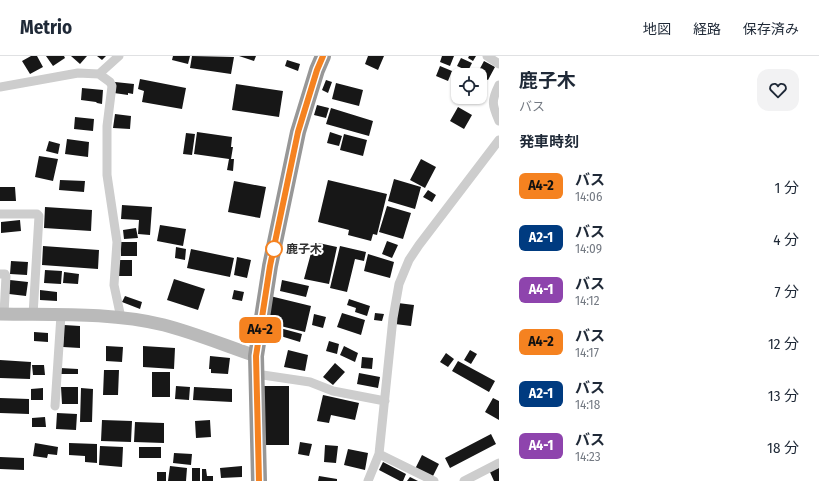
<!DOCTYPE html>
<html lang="ja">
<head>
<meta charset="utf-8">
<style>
  :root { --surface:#fff; --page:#f2f2f3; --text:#1f2937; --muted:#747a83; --line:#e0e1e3 }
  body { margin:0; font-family:"Fira Sans Condensed","Noto Sans JP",sans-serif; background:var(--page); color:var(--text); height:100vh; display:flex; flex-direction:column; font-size:15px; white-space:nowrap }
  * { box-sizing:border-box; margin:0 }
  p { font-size:13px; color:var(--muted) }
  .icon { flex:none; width:22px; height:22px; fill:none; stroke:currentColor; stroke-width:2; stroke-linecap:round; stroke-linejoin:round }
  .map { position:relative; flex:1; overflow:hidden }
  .drawer { display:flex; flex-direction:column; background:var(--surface); width:320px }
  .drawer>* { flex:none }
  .badge { padding:0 8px; border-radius:6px; font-size:14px; line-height:26px }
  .controls { position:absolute; left:451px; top:12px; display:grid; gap:8px }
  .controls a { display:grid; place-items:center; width:36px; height:36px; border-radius:8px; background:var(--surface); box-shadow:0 1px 3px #0004; font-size:20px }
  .map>.badge { position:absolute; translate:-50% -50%; box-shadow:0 0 0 2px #fff }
  h2 { padding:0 20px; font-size:15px; line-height:36px }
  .round { display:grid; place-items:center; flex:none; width:42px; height:42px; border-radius:12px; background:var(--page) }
  .summary { display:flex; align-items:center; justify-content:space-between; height:68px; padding:0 20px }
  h1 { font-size:19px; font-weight:700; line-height:30px }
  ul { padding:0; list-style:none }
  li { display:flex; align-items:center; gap:12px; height:52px; padding:0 20px }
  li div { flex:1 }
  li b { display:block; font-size:15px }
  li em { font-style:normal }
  li .badge { min-width:44px; font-weight:700; text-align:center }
  header { display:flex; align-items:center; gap:24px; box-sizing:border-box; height:56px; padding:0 20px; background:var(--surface); border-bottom:1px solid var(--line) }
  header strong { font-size:19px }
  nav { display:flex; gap:22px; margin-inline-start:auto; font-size:14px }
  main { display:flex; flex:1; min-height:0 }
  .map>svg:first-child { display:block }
  .building { fill:#171717 }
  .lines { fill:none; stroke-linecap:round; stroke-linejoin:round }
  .street { stroke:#cdcdcd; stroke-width:9 }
  .secondary { stroke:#bababa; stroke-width:13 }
  .highway { stroke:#979797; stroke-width:16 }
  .line-casing { stroke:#fff; stroke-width:9 }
  .line { stroke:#f58220; stroke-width:6 }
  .stop-dot { fill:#fff; stroke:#f58220; stroke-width:2 }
  .labels { text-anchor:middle; stroke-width:4; stroke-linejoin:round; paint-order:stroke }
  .stop-label { font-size:12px; font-weight:bold; fill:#303030; stroke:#fff; text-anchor:start }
</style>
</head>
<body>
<header>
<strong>Metrio</strong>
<nav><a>地図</a><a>経路</a><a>保存済み</a></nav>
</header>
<main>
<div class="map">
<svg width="499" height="425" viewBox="0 0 499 425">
  <rect width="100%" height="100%" fill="#fff"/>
  <!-- building -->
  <path class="building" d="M31,0h6l6,11 -13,7 -8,-13z
    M46,0h18l1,2 -12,8z
    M71,0h16l-7,8z
    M97,0h9l-4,4z
    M173,0h17l-2,8 -16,-4z
    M192,0l42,1 -3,17 -41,-6z
    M239,0h17l-2,5z
    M368,0h16l-6,14 -13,-6z
    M442,0h12l-4,10 -10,-4z
    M469,0h7l-3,5 -5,-3z
    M461,2l11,5 -4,8 -11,-5z
    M287,4l13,4 -2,7 -13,-5z
    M484,5l11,6 -7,13 -11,-6z
    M440,10l12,5 -4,10 -12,-5z
    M140,23l46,9 -4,21 -40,-7 2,-11 -6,-2z
    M326,24l6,2 -4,11 -6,-3z
    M115,26l19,2 -1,10 -5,-1v2l-14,-2z
    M336,27l27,7 -4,16 -27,-7z
    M236,28l47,7 -4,26 -47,-7z
    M480,28l4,1 -4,8z
    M82,32l21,2 -1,14 -5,-1 -1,-1 -15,-2z
    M317,49l12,3 -3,10 -12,-3z
    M458,51l14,8 -8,14 -14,-8z
    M331,52l42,13 -4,15 -43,-12z
    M115,58l16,2 -1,13 -17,-1z
    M75,61l19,2 -1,12 -19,-2z
    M197,76l35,5 -1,10h2l-2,12h3l-1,12 -6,-1 2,-11 -35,-5z
    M330,76l12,4 -3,10 -12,-3z
    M186,77l9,1 -3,21 -9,-1z
    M344,78l23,6 -4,16 -23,-6z
    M67,83l22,3 -1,15 -23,-3z
    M49,85l11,3 -2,10 -12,-3z
    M39,100l19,3 -5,22 -18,-4z
    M421,103l15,8 -11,21 -15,-8z
    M394,123l27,8 -6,22 -27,-8z
    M60,124l25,1 -1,11 -25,-2z
    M328,124l59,14 -10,41 -4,-1 -2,7 -23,-6 1,-5 -31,-8z
    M234,125l32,6 -6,31 -32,-6z
    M0,131h15l1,14h-16z
    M428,134l8,5 -4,7 -9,-5z
    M122,149l30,2 -2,28 -12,-1 1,-14 -18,-1z
    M387,150l24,7 -8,26 -24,-7z
    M45,151l47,3 -1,21 -47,-3z
    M20,164l1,11 -20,2v-11z
    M160,169l26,4 -3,17 -26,-5z
    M136,172l2,10 -14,1 -1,-9z
    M387,185l11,4 -6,13 -10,-4z
    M121,186h16v14h-16z
    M314,186l23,5 -8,37 -25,-5z
    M43,190l56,4 -1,19 -56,-4z
    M340,190l26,6 -2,9 -9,-2 -8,33 -17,-4z
    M176,191l10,2 -1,11 -10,-2z
    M191,193l43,9 -4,19 -43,-9z
    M368,198l26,8 -4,16 -26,-7z
    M237,201l14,3 -4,18 -13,-3z
    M117,204h15v16h-15z
    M11,205l17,1 -1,13 -17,-1z
    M45,214l17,1 -1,13 -17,-1z
    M64,216l15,2 -1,10 -15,-1z
    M174,223l31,10 -7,21 -31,-10z
    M10,224l18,2 -2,14 -17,-2z
    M282,224l27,6 -3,11 -26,-6z
    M40,234l17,2v9l-17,-1z
    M234,234l10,2 -2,9 -10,-2z
    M125,240l17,6 -2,7 -18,-7z
    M270,240l41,10 -6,26 -41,-10z
    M349,243l21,7 -3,10 -12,-4 1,-4 -9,-3z
    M398,247l16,2 -3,21 -16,-2z
    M342,257l23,7 -4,15 -24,-8z
    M375,257l9,1 -2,7 -8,-1z
    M314,258l12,3 -3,11 -11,-3z
    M64,269l16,1v22l-17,-1z
    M276,271l26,7 -2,8 -26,-8z
    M34,276l14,1v9l-14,-1z
    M329,285l10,3 -2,10 -11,-3z
    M106,290l17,1 -1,15 -16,-1z
    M143,290l32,2 -1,21 -31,-2z
    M344,290l14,7 -3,9 -15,-7z
    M288,294l20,5 -3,16 -21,-4z
    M470,294l7,4 -6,10 -7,-4z
    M446,297l8,6 -6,8 -8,-5z
    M210,300l20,2 -2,16 -17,-1v-4h-2z
    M362,301l11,1 -1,11 -11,-1z
    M0,304l31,2 -1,17 -30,-1z
    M458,305l37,20 -6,11 -37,-21z
    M335,307l10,9 -12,13 -10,-8z
    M32,309h12l1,10h-12z
    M60,312l18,1v5h-19z
    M104,314h15l-1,25h-15z
    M152,316h18v25h-18z
    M359,317l21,4 -2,11 -21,-4z
    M176,330l14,1 -1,13 -14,-1z
    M263,330h26v59h-26z
    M61,331h17v17h-16z
    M194,331l38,2v13l-39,-2z
    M43,332v12h-12v-11z
    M81,332l12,1 -1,33h-12z
    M323,339l36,8 -4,17 -24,-5 -2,8 -12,-2z
    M0,342l29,1v15l-29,-1z
    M493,342l6,3v19l-14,-8z
    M57,357l20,1 -1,16 -20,-1z
    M45,361l1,10h-14v-9z
    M102,364l30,1 -1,21 -30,-1z
    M210,364l1,17 -15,1 -1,-17z
    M135,366l29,1v20l-30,-1z
    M491,378l5,10 -46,24 -5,-10z
    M300,386l12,2 -3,12 -11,-2z
    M35,387l23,4 -1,8 -9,-1 -1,4 -14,-2z
    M69,387l28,1v19l-12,-1v-6l-16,-1z
    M325,389l13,1 -2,17 -12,-1z
    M100,390l23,1 -1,20 -23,-2z
    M139,391h22v11h-22z
    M348,393l20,4 -3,17 -21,-5z
    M174,397l18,1 -1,11 -18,-2z
    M422,399l17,9 -7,14 -17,-9z
    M0,401l24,1v12l-24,-1z
    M383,406l23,12 -3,7h-3l-21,-11z
    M170,410l17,2 -1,13h-18z
    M242,410v11l-21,1 -1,-10z
    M192,412h8v13h-8z
    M499,412v13h-5l-5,-11z
    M202,413h4l1,7h6v5h-11z
    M157,416h9v9h-9z
    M319,420l18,3v2h-19z
    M410,421l8,4h-11z"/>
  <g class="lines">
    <!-- street -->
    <path class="street" d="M487,0l12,8
      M99,18l20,-18
      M499,29c-8,16 -7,20 0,36
      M0,31l78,-14 21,1 11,8 2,4 -5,40v49l10,67 -3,43 7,33
      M0,158h37l2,2 -6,99
      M0,218h5l1,2 -2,38
      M256,318l54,8 23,9 52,10
      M55,350l6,-91
      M379,398l55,27
      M368,425l11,-27 14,-136 6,-34 10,-24 10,-15 80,-105
      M464,425l35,-18"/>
    <!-- secondary -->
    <path class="secondary" d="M0,258c55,1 110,-2 164,11 31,8 62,21 92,31"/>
    <!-- highway -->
    <path class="highway" d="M259,425l-3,-125 14,-90 28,-134 19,-62 6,-14"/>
  </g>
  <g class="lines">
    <!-- line casing -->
    <g class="line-casing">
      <path id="line" d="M259,425l-3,-125 14,-90 28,-134 19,-62 6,-14"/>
    </g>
    <!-- line -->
    <use href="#line" class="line"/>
  </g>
  <!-- markers -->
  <circle class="stop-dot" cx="274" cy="193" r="8"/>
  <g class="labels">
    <!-- stop labels -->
    <g class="stop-label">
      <text x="286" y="197">鹿子木</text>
    </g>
  </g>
</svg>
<div class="controls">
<a><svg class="icon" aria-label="locate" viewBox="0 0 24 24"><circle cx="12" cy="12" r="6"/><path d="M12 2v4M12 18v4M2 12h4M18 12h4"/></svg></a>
</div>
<b class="badge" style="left:260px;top:274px;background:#f58220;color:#111">A4-2</b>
</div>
<section class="drawer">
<div class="summary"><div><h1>鹿子木</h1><p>バス</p></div><a class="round"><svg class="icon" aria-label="heart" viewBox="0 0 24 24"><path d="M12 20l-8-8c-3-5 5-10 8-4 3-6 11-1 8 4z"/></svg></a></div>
<h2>発車時刻</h2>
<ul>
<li><span class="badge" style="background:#f58220;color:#111">A4-2</span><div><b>バス</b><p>14:06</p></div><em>1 分</em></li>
<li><span class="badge" style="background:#003b80;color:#fff">A2-1</span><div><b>バス</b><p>14:09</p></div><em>4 分</em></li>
<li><span class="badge" style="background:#8e44ad;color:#fff">A4-1</span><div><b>バス</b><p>14:12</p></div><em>7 分</em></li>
<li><span class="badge" style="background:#f58220;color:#111">A4-2</span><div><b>バス</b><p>14:17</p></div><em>12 分</em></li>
<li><span class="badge" style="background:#003b80;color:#fff">A2-1</span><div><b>バス</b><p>14:18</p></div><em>13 分</em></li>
<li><span class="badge" style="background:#8e44ad;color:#fff">A4-1</span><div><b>バス</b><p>14:23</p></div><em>18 分</em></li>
</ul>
</section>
</main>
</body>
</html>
